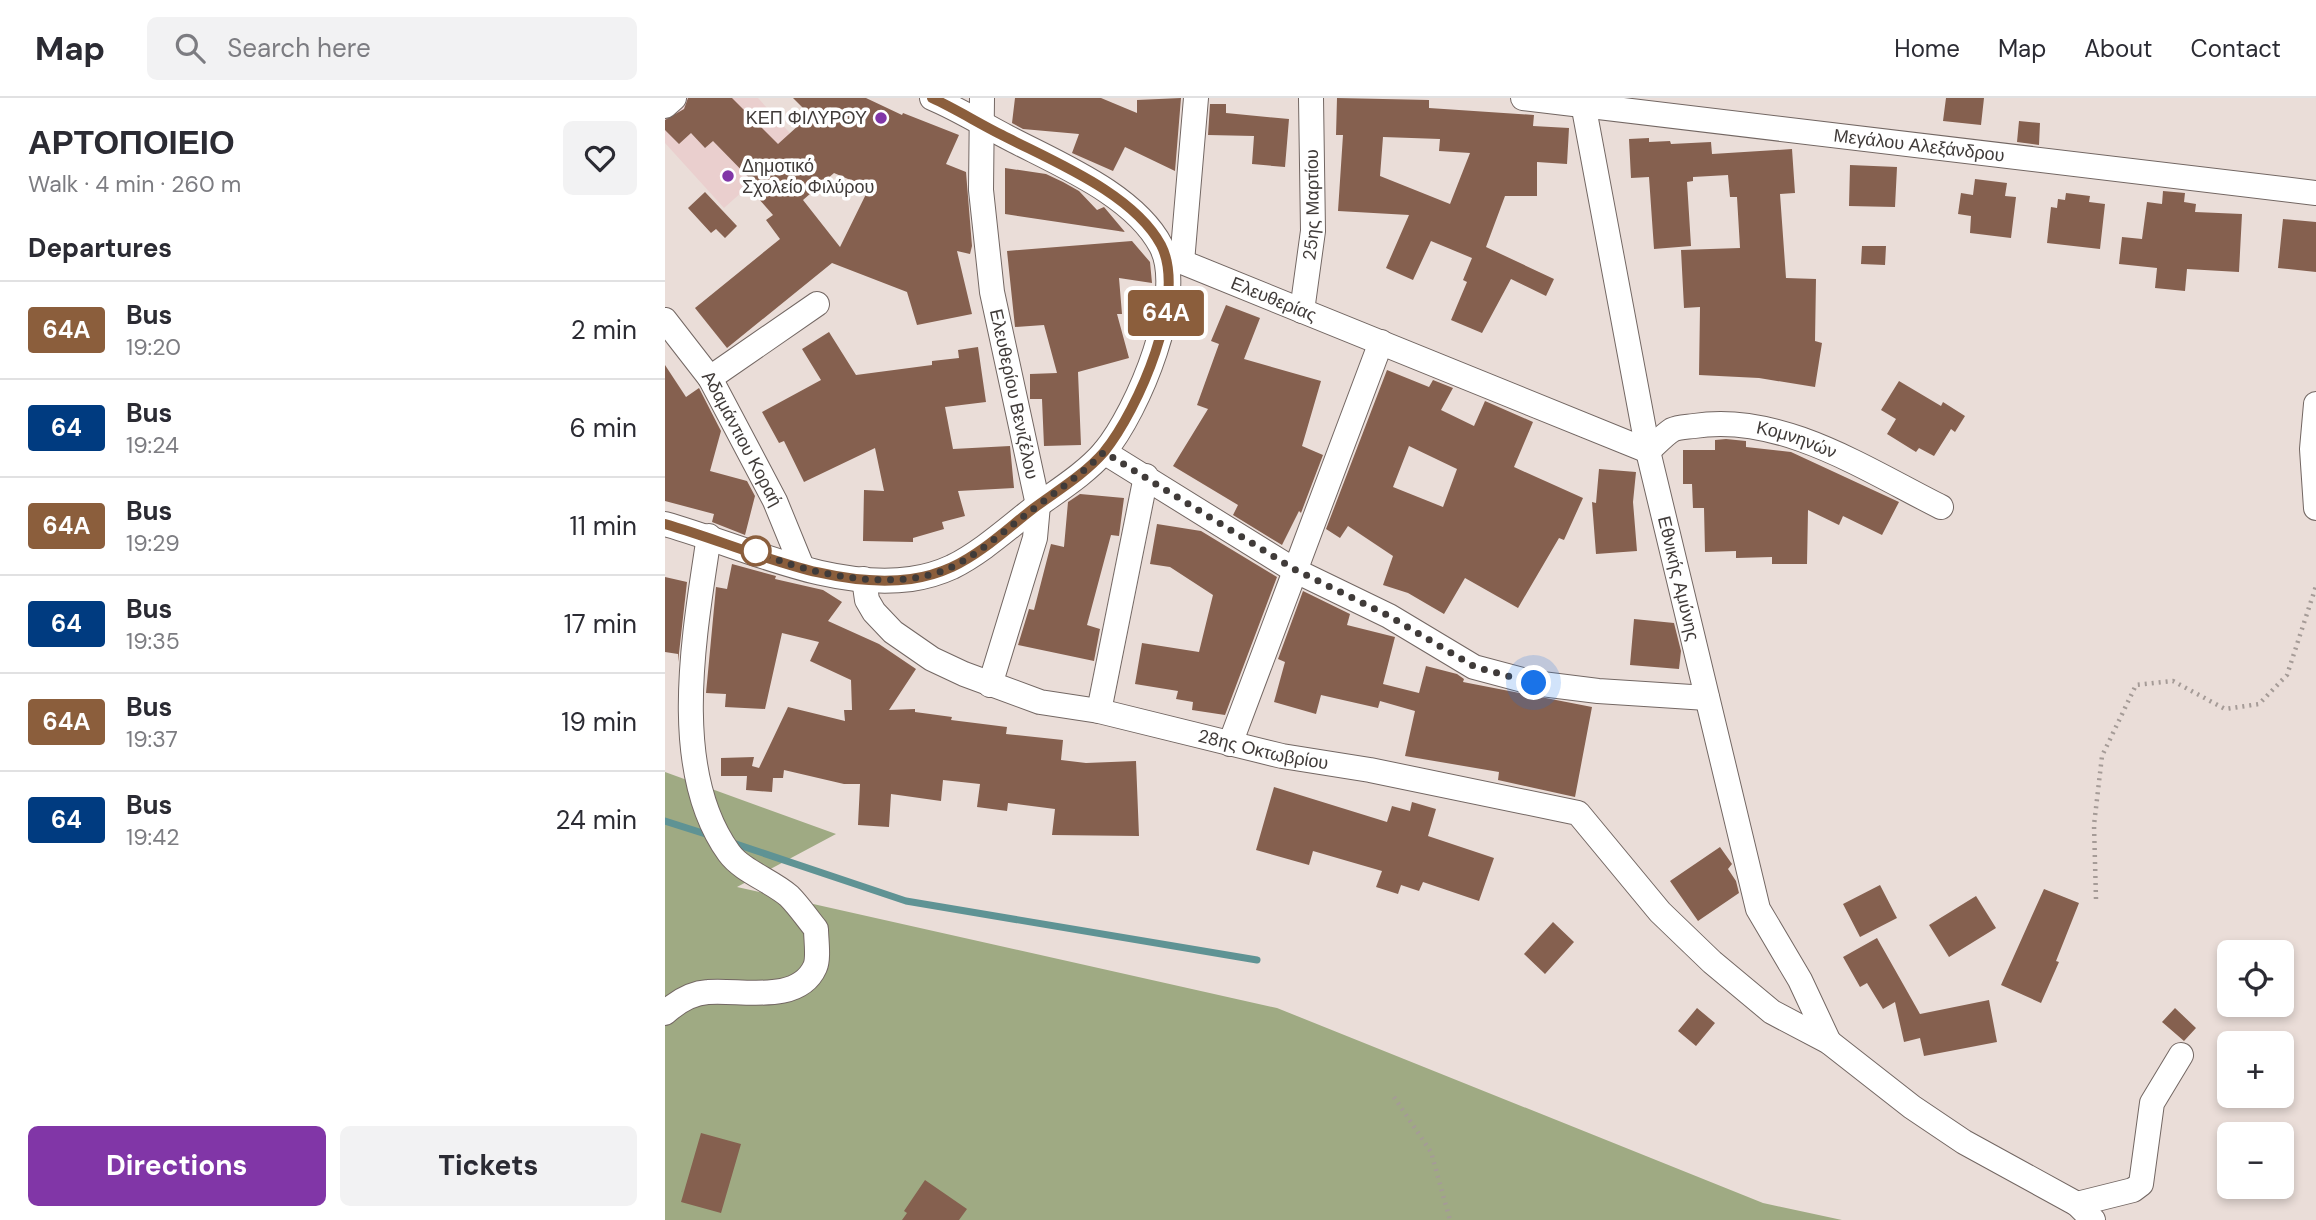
<!DOCTYPE html>
<html lang="en">
<head>
<meta charset="utf-8">
<style>
  :root { --surface:#fff; --page:#f2f2f3; --text:#2b2b33; --muted:#7c7c81; --line:#e1e1e2; --accent:#8136a7 }
  body { margin:0; font-family:"DM Sans",sans-serif; background:var(--page); color:var(--text); height:100vh; display:flex; flex-direction:column; font-size:26px; white-space:nowrap }
  * { box-sizing:border-box; margin:0 }
  p { font-size:23px; color:var(--muted) }
  .icon { flex:none; width:38px; height:38px; fill:none; stroke:currentColor; stroke-width:2; stroke-linecap:round; stroke-linejoin:round }
  .map { position:relative; flex:1; overflow:hidden }
  .sheet { display:flex; flex-direction:column; background:var(--surface); width:665px }
  .sheet>* { flex:none }
  .badge { padding:0 14px; border-radius:5px; font-size:24px; line-height:46px }
  .controls { position:absolute; left:1552px; top:842px; display:grid; gap:14px }
  .controls a { display:grid; place-items:center; width:77px; height:77px; border-radius:10px; background:var(--surface); box-shadow:0 4px 10px #0003; font-size:35px }
  .you { position:absolute; width:35px; height:35px; margin:-18px; border:5px solid #fff; border-radius:50%; background:#1a73e8; box-shadow:0 0 0 10px #1a73e833 }
  .map>.badge { position:absolute; translate:-50% -50%; box-shadow:0 0 0 4px #fff }
  h2 { padding:0 28px; font-size:26px; line-height:63px }
  .round { display:grid; place-items:center; flex:none; width:74px; height:74px; border-radius:10px; background:var(--page) }
  .summary { display:flex; align-items:center; justify-content:space-between; height:119px; padding:0 28px }
  h1 { font-size:33px; font-weight:700; line-height:52px }
  .action { display:flex; gap:14px; margin-top:auto; padding:14px 28px }
  .action a { flex:1; height:80px; border-radius:10px; background:var(--accent); color:#fff; font-size:28px; font-weight:700; line-height:80px; text-align:center }
  .action a+a { background:var(--page); color:var(--text) }
  ul { padding:0; list-style:none }
  li { display:flex; align-items:center; gap:21px; height:98px; padding:0 28px; border-top:2px solid var(--line) }
  li div { flex:1 }
  li b { display:block; font-size:26px }
  li em { font-style:normal }
  li .badge { min-width:77px; font-weight:700; text-align:center }
  header { display:flex; align-items:center; gap:42px; box-sizing:border-box; height:98px; padding:0 35px; background:var(--surface); border-bottom:2px solid var(--line) }
  header strong { font-size:33px }
  nav { display:flex; gap:38px; margin-inline-start:auto; font-size:24px }
  .search { width:490px; height:63px; background:var(--page); display:flex; align-items:center; gap:18px; box-sizing:border-box; padding:0 24px; border-radius:10px; color:var(--muted); font-size:26px }
  main { display:flex; flex:1; min-height:0 }
  .map>svg:first-child { display:block }
  .education { fill:#eacfce }
  .forest { fill:#9faa83 }
  .lines { fill:none; stroke-linecap:round; stroke-linejoin:round }
  .stream { stroke:#5f9394; stroke-width:7 }
  .building { fill:#85604f; fill-rule:evenodd }
  .minor-casing { stroke:#736763; stroke-width:26 }
  .path { stroke:#a59b97; stroke-width:4.5; stroke-dasharray:2 5; stroke-linecap:butt }
  .minor { stroke:#fff; stroke-width:24 }
  .line-casing { stroke:#fff; stroke-width:16 }
  .line { stroke:#8b5e3c; stroke-width:10 }
  .walk { stroke:#403b39; stroke-width:7; stroke-dasharray:0 12.6 }
  .poi-dot { fill:#8136a7; stroke:#fff; stroke-width:2.5 }
  .stop-dot { fill:#fff; stroke:#8b5e3c; stroke-width:3.5 }
  .labels { text-anchor:middle; stroke-width:7; stroke-linejoin:round; paint-order:stroke }
  .poi-label { font-size:18px; fill:#403b39; stroke:#fff; text-anchor:end }
  .street-label { font-size:18px; fill:#403b39; stroke:#fff }
</style>
</head>
<body>
<header>
<strong>Map</strong>
<div class="search"><svg class="icon" aria-label="search" viewBox="0 0 24 24"><circle cx="10" cy="10" r="6"/><path d="M15 15l6 6"/></svg>Search here</div>
<nav><a>Home</a><a>Map</a><a>About</a><a>Contact</a></nav>
</header>
<main>
<section class="sheet">
<div class="summary"><div><h1>ΑΡΤΟΠΟΙΕΙΟ</h1><p>Walk · 4 min · 260 m</p></div><a class="round"><svg class="icon" aria-label="heart" viewBox="0 0 24 24"><path d="M12 20l-8-8c-3-5 5-10 8-4 3-6 11-1 8 4z"/></svg></a></div>
<h2>Departures</h2>
<ul>
<li><span class="badge" style="background:#8b5e3c;color:#fff">64Α</span><div><b>Bus</b><p>19:20</p></div><em>2 min</em></li>
<li><span class="badge" style="background:#003b80;color:#fff">64</span><div><b>Bus</b><p>19:24</p></div><em>6 min</em></li>
<li><span class="badge" style="background:#8b5e3c;color:#fff">64Α</span><div><b>Bus</b><p>19:29</p></div><em>11 min</em></li>
<li><span class="badge" style="background:#003b80;color:#fff">64</span><div><b>Bus</b><p>19:35</p></div><em>17 min</em></li>
<li><span class="badge" style="background:#8b5e3c;color:#fff">64Α</span><div><b>Bus</b><p>19:37</p></div><em>19 min</em></li>
<li><span class="badge" style="background:#003b80;color:#fff">64</span><div><b>Bus</b><p>19:42</p></div><em>24 min</em></li>
</ul>
<div class="action"><a>Directions</a><a>Tickets</a></div>
</section>
<div class="map">
<svg width="1651" height="1122" viewBox="0 0 1651 1122">
  <rect width="100%" height="100%" fill="#eaddd8"/>
  <!-- education -->
  <path class="education" d="M11,0h82l40,44 -74,66 -59,-65v-35z"/>
  <!-- forest -->
  <path class="forest" d="M0,674l171,62 -99,53 540,121 486,195 79,17h-1177z"/>
  <g class="lines">
    <!-- stream -->
    <path class="stream" d="M0,723l47,15
      M65,744l176,59 351,59"/>
  </g>
  <!-- building -->
  <path class="building" d="M23,0h44l46,46 32,-29 -17,-17h73l36,17 1,-2 56,22 -13,29 20,8 6,74 -2,8 -13,-3 15,63 -55,11 -10,-33 -75,-29 -105,85 -32,-40 85,-69 -14,-19 7,-5 -23,-26 5,-5 -42,-43 -8,7 -14,-15 -12,11 -14,-14v-10l19,-11zM169,75l35,15 -29,59 -37,-47z
    M350,0h86l36,15v-13l44,-2 -6,73 -50,-24 -12,24 -41,-18 7,-19 -56,-5 -11,-6z
    M672,0l92,2v8l105,7 -1,11 36,2 -2,36 -30,-2v34h-32l-19,51 68,32 -8,17 -35,-17 -29,54 -31,-13 16,-38 -4,-2 9,-22 -41,-17 -18,39 -27,-12 23,-53 -71,-4 5,-76h-7zM718,39l57,2 -1,12 31,2 -20,51 -70,-28z
    M1281,0h38l-3,27 -38,-4z
    M545,6h16v9l63,6 -4,48 -33,-3 2,-28 -46,-1z
    M1354,23l21,2 -1,22 -22,-3z
    M984,40v4l21,-1 1,3 40,-2 1,12 80,-5 3,44 -15,1 6,84 30,1 -1,62 7,2 -7,44 -56,-9 -60,-3 1,-68 -16,1 -3,-58 59,-2 -3,-51h-7l-2,-22 -35,2v4l-6,1 4,64 -37,3 -5,-72 -18,1 -2,-39z
    M1185,67l47,2 -2,40 -46,-1z
    M340,70l41,6 17,8 16,9 18,19 7,-3 21,25 -120,-18z
    M1310,81l32,4 -2,13 11,1 -5,41 -41,-5 1,-17 -13,-2 3,-21 12,2z
    M1498,93l22,2 -1,9 12,2 -1,8 47,2 -3,58 -52,-3 -2,22 -30,-3 2,-20 -38,-4 3,-27 20,2 5,-37 15,2z
    M40,94l32,34 -12,12 -9,-9 -5,4 -23,-25z
    M1401,95l24,3 -1,6 16,2 -5,45 -53,-6 4,-36 6,1 1,-9 7,1z
    M1618,121l33,3v50l-38,-4z
    M467,143l18,21 2,21 -33,-5 3,36h-5l12,44 -51,14 3,73 -37,1 -2,-47h-12v-25l27,-1 -13,-48 -29,2 -8,-76z
    M1197,148h24l-1,19 -24,-1z
    M561,207l34,13 -16,41 77,22 -19,65 21,9 -22,58 -2,-2 -17,34 -49,-30 5,-10 -65,-39 35,-57 -11,-4 22,-61 -8,-3z
    M164,234l27,43 76,-10v-4l27,-3 -1,-8 20,-3 8,55 -41,5 8,42 57,-3 4,42 -56,3 7,25 -23,6 2,7 -31,9v4l-50,-1 1,-51 20,1 -9,-43 -71,34 -20,-41 -5,2 -17,-31 59,-32 -19,-31z
    M0,267l21,32 13,-9 22,43 -11,40 37,10 8,15 -10,39 -33,-13 2,-8 -49,-13z
    M722,272l42,17 4,-7 20,8 -12,22 33,16 11,-25 48,21 -19,45 69,31 -19,42 -5,-2 -41,70 -53,-30 -21,36 -36,-21 -25,-8 10,-29 -45,-30 -8,12 -14,-9zM744,348l48,23 -14,38 -50,-20z
    M1234,283l42,25 2,-4 22,14 -10,16 -4,-3 -17,27 -15,-8 -3,4 -29,-18 9,-15 -15,-9z
    M1061,341l20,2v6l45,5 108,50 -17,33 -39,-19 -4,9 -31,-15 -1,54h-35v-7l-36,1v-7l-31,1 -1,-44h-11l-1,-24h-9v-34h32v-10z
    M934,371l37,3 -3,30 4,49 -41,3 -4,-52 4,1z
    M415,396l44,4 -5,38 -8,-1 -24,90 13,4 -6,32 -76,-16 11,-36 5,1 17,-66 13,3 4,-45z
    M492,426l44,7 76,46 -52,138 -33,-5 1,-8 -17,-3 2,-8 -43,-7 7,-41 57,9 14,-57 -43,-28 -20,-3z
    M67,466l44,12 -1,3 48,11 19,12 -14,19 51,23 37,25 -27,41 26,-1v3l37,5 -1,3 56,7 -1,7 57,6 -2,20 25,3 50,-2 3,75 -87,-1 3,-26 -47,-6 -1,8 -30,-4 3,-23 -37,-4 -2,21 -50,-7 -2,33 -31,-2 2,-41h-16l-60,-14 -1,8h-10l-1,14 -26,-2 1,-14h-26v-18l33,-1 -2,9 7,2 29,-61 57,14 -1,-11h8l-1,-30 -41,-19 9,-19 -37,-9 -17,76 -40,-2 1,-13 -20,-1 10,-106 11,2z
    M0,479l22,5 -9,80v-8l-13,-2z
    M638,493l47,23 -3,11 48,12 -12,47 36,9 7,-27 31,8 7,5 -1,3 129,25 -17,90 -77,-17 1,-8 -94,-16 10,-45 -35,-10 -2,7 -57,-13 -5,19 -42,-12 11,-40 -7,-3z
    M969,521l40,4 7,28 -2,18 -49,-4z
    M609,689l113,35 5,-16 18,5 2,-9 24,7 -8,27 66,22 -15,43 -56,-19 -4,9 -18,-6 -3,9 -22,-7 6,-16 -69,-20 -4,14 -53,-15z
    M1055,749l12,17 -4,5 8,12 3,12 -41,28 -28,-40z
    M1215,787l17,33 -37,19 -17,-33z
    M1379,791l35,14 -23,58 3,1 -18,41 -40,-18z
    M1311,798l20,32 -47,29 -20,-32z
    M888,824l21,20 -29,32 -21,-20z
    M1212,840l43,76 69,-14 8,42 -73,14 -4,-18 -16,4 -9,-40 -12,7 -16,-26 -7,4 -17,-30z
    M1032,910l18,15 -19,23 -18,-15z
    M1510,910l21,20 -12,13 -22,-19z
    M36,1035l40,11 -20,69 -40,-11z
    M260,1082l42,29 -8,11h-57l5,-7 -3,-2z"/>
  <g class="lines">
    <!-- minor casing -->
    <g class="minor-casing">
      <g id="minor">
        <path id="s1" d="M317,0l-1,92 11,102 46,213 -3,33 -45,147"/>
        <path id="s2" d="M858,0l793,95"/>
        <path id="s3" d="M917,0l66,353 110,458 42,71 29,62"/>
        <path d="M0,8l9,-8"/>
        <path id="s4" d="M502,162l15,2 466,189c7,-6 16,-16 24,-21 6,-3 15,-3 22,-4 86,-14 173,44 247,81"/>
        <path d="M517,164l14,-164"/>
        <path id="s5" d="M637,213l11,-80 -2,-133"/>
        <path id="s6" d="M0,222l45,58 65,123 27,66"/>
        <path d="M45,280l107,-74"/>
        <path d="M1651,306l-4,45 4,59"/>
        <path d="M439,354l190,118 95,46 85,51 60,16 64,8 109,7"/>
        <path d="M0,426c78,22 164,66 246,55 14,-2 28,-6 41,-12 30,-15 56,-39 82,-59 23,-17 51,-34 70,-56 34,-41 83,-157 57,-206 -27,-52 -105,-83 -154,-109 -25,-13 -49,-28 -75,-39"/>
        <path id="s7" d="M199,481l3,21 7,12 19,20 39,27 32,15 76,28 59,9 183,45 88,14 208,43 82,99 52,50 60,50 57,30 83,65 52,35 113,62 16,16"/>
        <path d="M434,613l47,-235"/>
        <path d="M565,646l151,-402"/>
        <path d="M0,915c12,-11 27,-20 43,-21 32,-3 90,13 107,-25 4,-9 1,-28 1,-38 -9,-11 -17,-23 -27,-33 -17,-15 -47,-25 -60,-43 -61,-84 -34,-222 -20,-317"/>
        <path d="M1412,1106l56,-14 8,-6 11,-81 29,-48"/>
      </g>
    </g>
    <!-- path -->
    <path class="path" d="M1431,801l-2,-74 8,-69 34,-71 37,-4 52,28 34,-5 28,-29 29,-89
      M729,999l37,55 19,68"/>
    <!-- minor -->
    <use href="#minor" class="minor"/>
  </g>
  <g class="lines">
    <!-- line casing -->
    <g class="line-casing">
      <path id="line" d="M0,426c77,22 164,66 246,55 14,-2 28,-6 41,-12 30,-14 56,-39 82,-59 23,-17 51,-34 70,-56 34,-42 84,-155 57,-207 -28,-52 -109,-84 -159,-110 -24,-12 -46,-26 -70,-37"/>
    </g>
    <!-- line -->
    <use href="#line" class="line"/>
    <!-- walk -->
    <path class="walk" d="M91,453c52,24 143,43 198,15 27,-14 50,-35 74,-53 26,-20 53,-38 76,-61l190,117 95,47 86,51 59,16"/>
  </g>
  <!-- markers -->
  <g class="poi-dot">
    <circle cx="216" cy="20" r="7"/>
    <circle cx="63" cy="78" r="7"/>
  </g>
  <circle class="stop-dot" cx="91" cy="453" r="14"/>
  <g class="labels">
    <!-- poi labels -->
    <g class="poi-label">
      <text x="202" y="26">ΚΕΠ ΦΙΛΥΡΟΥ</text>
      <text x="77" y="74" text-anchor="start">Δημοτικό<tspan x="77" dy="21">Σχολείο Φιλύρου</tspan></text>
    </g>
    <!-- street labels -->
    <g class="street-label">
      <text dy="6" stroke="none"><textPath href="#s2" startOffset="399">Μεγάλου Αλεξάνδρου</textPath></text>
      <text dy="6" stroke="none"><textPath href="#s5" startOffset="107">25ης Μαρτίου</textPath></text>
      <text dy="6" stroke="none"><textPath href="#s4" startOffset="114">Ελευθερίας</textPath></text>
      <text dy="6" stroke="none"><textPath href="#s1" startOffset="299">Ελευθερίου Βενιζέλου</textPath></text>
      <text dy="6" stroke="none"><textPath href="#s6" startOffset="142">Αδαμάντιου Κοραή</textPath></text>
      <text dy="6" stroke="none"><textPath href="#s4" startOffset="677">Κομνηνών</textPath></text>
      <text dy="6" stroke="none"><textPath href="#s3" startOffset="490">Εθνικής Αμύνης</textPath></text>
      <text dy="6" stroke="none"><textPath href="#s7" startOffset="455">28ης Οκτωβρίου</textPath></text>
    </g>
  </g>
</svg>
<div class="controls">
<a><svg class="icon" aria-label="locate" viewBox="0 0 24 24"><circle cx="12" cy="12" r="6"/><path d="M12 2v4M12 18v4M2 12h4M18 12h4"/></svg></a>
<a>+</a>
<a>−</a>
</div>
<div class="you" style="left:869px;top:585px"></div>
<b class="badge" style="left:501px;top:215px;background:#8b5e3c;color:#fff">64Α</b>
</div>
</main>
</body>
</html>
